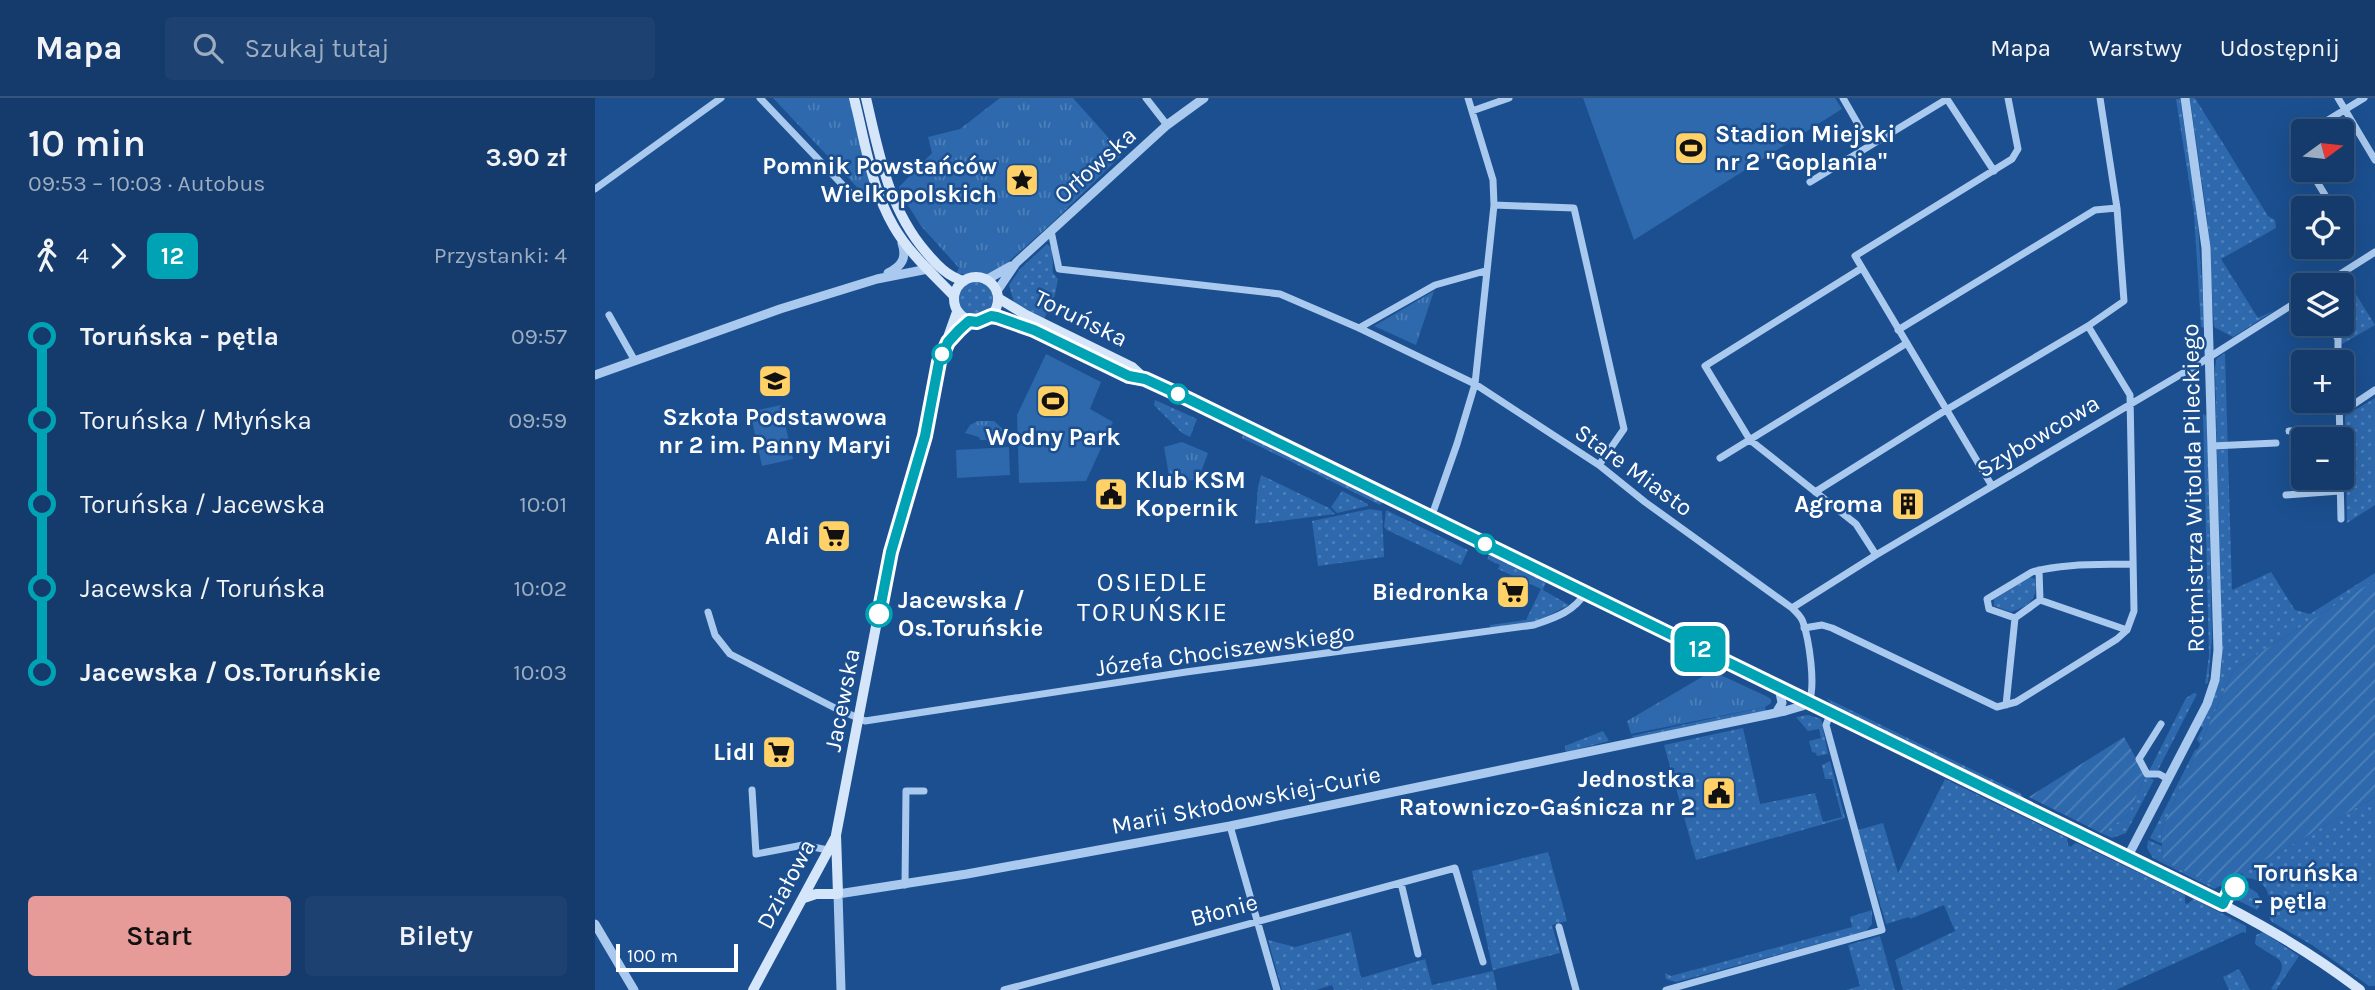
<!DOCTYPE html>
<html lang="pl">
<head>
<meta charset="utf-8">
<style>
  :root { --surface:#143b6b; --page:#1d4271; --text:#f1f3f6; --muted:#9dadc1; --line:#33557e; --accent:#e69b98 }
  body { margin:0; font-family:Karla,sans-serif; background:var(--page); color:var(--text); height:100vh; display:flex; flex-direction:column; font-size:26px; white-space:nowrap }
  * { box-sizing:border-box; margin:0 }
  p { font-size:23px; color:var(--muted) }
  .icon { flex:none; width:38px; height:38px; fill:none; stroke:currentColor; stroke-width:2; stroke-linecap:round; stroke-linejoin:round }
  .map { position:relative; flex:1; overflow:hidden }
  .sheet { display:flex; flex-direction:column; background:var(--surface); width:595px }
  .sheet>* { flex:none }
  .badge { padding:0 14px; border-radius:10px; font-size:24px; line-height:46px }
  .needle { width:46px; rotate:75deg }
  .fabs { position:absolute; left:1696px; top:21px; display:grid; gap:14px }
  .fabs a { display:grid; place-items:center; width:63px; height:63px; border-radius:7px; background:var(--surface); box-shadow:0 7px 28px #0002,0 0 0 2px var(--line); font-size:35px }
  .scale { position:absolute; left:21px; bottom:18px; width:122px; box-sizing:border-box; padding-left:7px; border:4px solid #fff; border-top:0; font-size:19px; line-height:24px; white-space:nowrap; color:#fff; -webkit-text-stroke:5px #1b4f8f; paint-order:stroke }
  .map>.badge { position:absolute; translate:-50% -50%; box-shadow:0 0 0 4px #fff }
  .legs { display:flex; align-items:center; gap:10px; height:77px; padding:0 28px; font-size:23px }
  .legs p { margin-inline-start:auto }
  .headline { display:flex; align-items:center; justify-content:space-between; height:119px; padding:0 28px }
  h1 { font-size:38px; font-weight:600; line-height:52px }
  .button { display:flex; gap:14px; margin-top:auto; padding:14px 28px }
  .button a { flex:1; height:80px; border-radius:7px; background:var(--accent); color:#111; font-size:28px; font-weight:600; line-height:80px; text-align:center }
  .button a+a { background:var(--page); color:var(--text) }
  ul { padding:0 28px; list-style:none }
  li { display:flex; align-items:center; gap:24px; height:84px; font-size:26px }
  li i { display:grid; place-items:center; width:10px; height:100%; margin:0 9px; background:currentColor }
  li i::after { content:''; width:18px; height:18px; margin:-9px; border:5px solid; border-radius:50%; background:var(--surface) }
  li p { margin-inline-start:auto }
  li:first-child i { background:linear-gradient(#0000 50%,currentColor 0) }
  li:last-child i { background:linear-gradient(currentColor 50%,#0000 0) }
  header { display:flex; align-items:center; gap:42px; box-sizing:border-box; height:98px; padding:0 35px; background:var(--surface); border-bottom:2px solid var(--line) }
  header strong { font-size:33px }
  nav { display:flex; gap:38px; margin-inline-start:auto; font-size:24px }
  .search { width:490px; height:63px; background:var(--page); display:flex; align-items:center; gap:18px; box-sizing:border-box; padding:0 24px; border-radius:7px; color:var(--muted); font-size:26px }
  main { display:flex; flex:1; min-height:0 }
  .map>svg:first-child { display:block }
  .grass { fill:url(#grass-dots) }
  .park { fill:url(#park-tufts) }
  .garden { fill:url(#garden-furrows) }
  .pitch { fill:#2e69ad }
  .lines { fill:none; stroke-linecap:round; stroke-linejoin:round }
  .minor { stroke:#a9c9ee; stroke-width:7 }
  .tertiary { stroke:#a9c9ee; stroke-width:9 }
  .secondary { stroke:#d6e6fa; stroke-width:10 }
  .line-1-casing { stroke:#fff; stroke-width:16 }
  .line-1 { stroke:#00a3b4; stroke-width:10 }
  .stop-1-dot { fill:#fff; stroke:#00a3b4; stroke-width:3.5 }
  .labels { text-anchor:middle; stroke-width:5; stroke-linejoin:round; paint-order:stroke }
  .poi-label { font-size:24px; font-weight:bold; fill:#fff; stroke:#1b4f8f; text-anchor:end }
  .street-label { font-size:24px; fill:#fff; stroke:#1b4f8f }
  .stop-label { font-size:24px; font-weight:bold; fill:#fff; stroke:#1b4f8f; text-anchor:start }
  .neighbourhood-label { font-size:26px; letter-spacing:2px; fill:#fff; stroke:#1b4f8f }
</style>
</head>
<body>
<header>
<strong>Mapa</strong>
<div class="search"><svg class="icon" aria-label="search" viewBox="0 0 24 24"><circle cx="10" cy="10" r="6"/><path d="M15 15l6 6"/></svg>Szukaj tutaj</div>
<nav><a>Mapa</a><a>Warstwy</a><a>Udostępnij</a></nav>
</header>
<main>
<section class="sheet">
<div class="headline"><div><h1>10 min</h1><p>09:53 – 10:03 · Autobus</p></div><b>3.90 zł</b></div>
<div class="legs"><svg class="icon" aria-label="walk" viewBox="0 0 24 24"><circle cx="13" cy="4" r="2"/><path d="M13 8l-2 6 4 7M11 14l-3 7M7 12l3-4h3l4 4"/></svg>4<svg class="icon" aria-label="forward" viewBox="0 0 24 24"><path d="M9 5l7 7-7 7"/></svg><b class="badge" style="background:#00a3b4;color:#fff">12</b><p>Przystanki: 4</p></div>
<ul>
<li><i style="color:#00a3b4"></i><b>Toruńska - pętla</b><p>09:57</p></li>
<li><i style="color:#00a3b4"></i><span>Toruńska / Młyńska</span><p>09:59</p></li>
<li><i style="color:#00a3b4"></i><span>Toruńska / Jacewska</span><p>10:01</p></li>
<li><i style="color:#00a3b4"></i><span>Jacewska / Toruńska</span><p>10:02</p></li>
<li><i style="color:#00a3b4"></i><b>Jacewska / Os.Toruńskie</b><p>10:03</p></li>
</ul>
<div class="button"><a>Start</a><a>Bilety</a></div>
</section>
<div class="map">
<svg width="1780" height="892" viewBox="0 0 1780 892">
  <defs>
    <pattern id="grass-dots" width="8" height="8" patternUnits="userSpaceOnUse" patternTransform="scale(1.75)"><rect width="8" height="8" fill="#2e69ad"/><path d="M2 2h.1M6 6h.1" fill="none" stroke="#4d80b9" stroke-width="1.8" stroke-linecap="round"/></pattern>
    <pattern id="park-tufts" width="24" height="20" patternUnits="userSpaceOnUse" patternTransform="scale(1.75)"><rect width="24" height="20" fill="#2e69ad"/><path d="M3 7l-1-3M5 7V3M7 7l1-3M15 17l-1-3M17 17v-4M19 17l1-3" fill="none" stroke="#4d80b9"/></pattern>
    <pattern id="garden-furrows" width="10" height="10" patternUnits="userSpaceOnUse" patternTransform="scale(1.75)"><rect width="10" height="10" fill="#2e69ad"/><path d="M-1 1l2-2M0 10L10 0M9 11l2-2" fill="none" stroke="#4d80b9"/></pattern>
  </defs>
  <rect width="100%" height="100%" fill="#1b4f8f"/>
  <!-- grass -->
  <path class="grass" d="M1595,0h5l73,118 7,4 1,8 -55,31 37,59 17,-8 -42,27 -19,-10 -7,-109z
    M1581,1h4l17,112 8,117 -4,-1 -7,-114z
    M452,146l5,4 1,25 5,6 -3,16 -11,24 -29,-13 -6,-21 11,-16z
    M1752,182l28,45 -33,19 -9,-20h8v-39h-2z
    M364 201a17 17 0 1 1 34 0a17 17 0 1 1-34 0Z
    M1630,255l7,237 39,-18 24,38 15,4 65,-41v7l-141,89 -34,75 -3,-5 6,-11 -3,-2 15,-32 7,-30 -7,-297 2,-9z
    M1780,300v107l-28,18 -2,-107z
    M560,302l42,19 -7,18 -8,-4 -28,-28z
    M1608,316l4,2 5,222 -4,45 -3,1 4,-28z
    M648,336l140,67 -1,2 -2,2 -138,-67z
    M666,377l68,33 6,6 -80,10 3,-37z
    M747,393l26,13v2l-31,7 -6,-6z
    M775,411l12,2 2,46 -66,9 -6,-45z
    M791,412l82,40 -7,15 -74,-35 -3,-3z
    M895,456l56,27 -3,9 26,15 -35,18 -44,5v-3l36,-5 15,-31 -43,-20 2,-4 -13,-6z
    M1434,479l6,2c4,19 -6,27 -24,33l-17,-6v-7z
    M1599,595l3,1 -39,76 -9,1 37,-73z
    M1231,600l194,95 6,7 -191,-93z
    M1170,609l1,4 -132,27 -3,-2z
    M1213,617l13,4 7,35 -11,2 -1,-3 -4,-1 -3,-11 12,-3 -2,-9 -11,2 -12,-14z
    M1148,630l17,76 55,-11 8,29 19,-5 -10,-38h-7l-3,-14 8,-4 15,57 -149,42 -32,-115z
    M1008,633l6,10 -42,11 -2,-2v-4z
    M1603,651l-37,82 1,12h-2l-10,-5 45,-88z
    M1551,678l8,4 -28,53 -14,5 -11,-5 26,-17z
    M1350,681l122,59 1,7 3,2 4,-4 4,1 102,49 4,2v8l2,1 7,-5 52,27v7l-3,-1 -127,58h-213l-8,-30 60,-29 -11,-26 -34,14 -1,-2 -23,7 -28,-94 25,-7 15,50z
    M1780,699v189h-6l-57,-41 -40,-23 -3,-5c3,-20 -1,-39 -25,-39l-2,-5z
    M1553,742l14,6 1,15 55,26 -4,2 -61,-31 -6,-10z
    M953,754l19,69 -15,4 8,28 -67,17 4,20h-163l-2,-5 -16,5h-34l-14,-50 27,7 56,-15 10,46 64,-19 7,26 61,-14 -21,-100z
    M1654,790c10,4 15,13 8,22l-26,-13 10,-8z
    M1277,812v14l-6,7 -190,51 -10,-3 -1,-6 6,3 181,-49 -2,-10z
    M1668,834l36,24 -23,34 -5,-1c21,-32 10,-26 -16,-45l1,-9z
    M1285,838l15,54h-49l14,-4 -12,-41z
    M1644,871l11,21h-21l-6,-13z"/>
  <!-- park -->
  <path class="park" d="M178,0h76l26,101 -4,3z
    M405,0h73l50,56 -71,69 -54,48 -12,4 -30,-1 3,-6 -38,-42 -22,-35v-4l33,-34 -4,-16 32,-8z
    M839,193l-18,54 -42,-19z
    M383,323h16l10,9 -14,6v4h-10l-1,-3 -14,-4 5,-8z
    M587,344l26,11 -10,27 -28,1 -6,-34z
    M1117,573l54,25 5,3v4l-6,4 -134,27 -4,-13z"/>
  <!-- garden -->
  <path class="garden" d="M1780,482v217l-157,90 -55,-26 -2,-30 73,-162z
    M1529,639l22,39 -19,40 -26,17 -72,-36z"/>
  <!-- pitch -->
  <path class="pitch" d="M988,0h252l7,11 -208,131z
    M451,256l55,28 -11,27 23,13 -27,59 -67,2 -2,-68z
    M186,307l12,54 -31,7 -12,-54z
    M414,349l1,28 -53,3 -1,-28z"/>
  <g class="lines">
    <!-- minor -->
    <path class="minor" d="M165,0l97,102
      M551,0l21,27
      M1248,0l27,47
      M1743,0l37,62
      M877,13l37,-13
      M1715,33l54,-33
      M1708,38l-5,8 5,15
      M1715,72l21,35
      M1215,84l137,-83 47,72
      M0,91l126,-91
      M899,107l80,3 50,221 -25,36
      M456,133l8,38 221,25 79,34 116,56 124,81 46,37 147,106c5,5 9,8 11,14 6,18 13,63 6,80
      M1267,170l-157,98 45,74 106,84 20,31
      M1728,187l52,-33
      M14,217l26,46
      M1734,226l9,15v23
      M764,230l76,-43 50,-14
      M1303,232l197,-120 22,-2
      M1744,303l1,38
      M1744,310h9l27,-18
      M1694,333l51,-2
      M1617,348l64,-3
      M1125,360l187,-115
      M1745,380l1,41
      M1397,388l-137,-230 157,-97 6,-10 -10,-51
      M1220,394l131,-82 142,-84 36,-25 -7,-93 -17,-110
      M1691,397l54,-4
      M836,420l26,-74 18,-60 19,-179 -1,-25 -25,-82
      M1444,472l1,30 -25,18 -26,-9 -2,-10 45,-27c32,-9 68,-7 101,-8
      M1445,502l87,30
      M1197,510l84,-53 324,-192 103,-65
      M113,514l7,23 15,19 103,53 32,14 321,-49 348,-47c20,-7 40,-13 51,-32
      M1209,530l18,-3 10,3 165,79 19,-5 101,-63 10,-9 7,-19 -4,-216 -42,-69
      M1411,607l9,-87
      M1566,626l-22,35 8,15h12l9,5
      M157,692l4,64 47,-9 25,5
      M635,728l47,164
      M806,785l17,71
      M310,787l1,-94h18
      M964,829l17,63
      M409,892l451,-122 28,94
      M1071,892l216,-60 -56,-205 5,-13"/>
    <!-- tertiary -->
    <path class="tertiary" d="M293,175c14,-7 19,-15 14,-30
      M391,182l25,-14
      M402,193l19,-28 151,-138 37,-27
      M0,277l185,-66 97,-30 51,-10
      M1181,615l6,-10 -3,-16
      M1532,760l80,-154 8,-24 3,-30 -12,-402 -21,-150
      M0,826l39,66
      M246,892l-3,-96 129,-20 263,-48 555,-115 17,-5 7,-4"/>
    <!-- secondary -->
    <path class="secondary" d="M259,0c11,43 17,90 40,129 15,26 39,47 60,69
      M271,0c13,55 22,110 60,154 10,12 22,25 38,29
      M359 201a22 22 0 1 1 44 0a22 22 0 1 1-44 0Z
      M403,200l28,17 106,52 13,12
      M396,218l43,14 95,46 16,3 37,17 1014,495c58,29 112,59 164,99
      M209,800l12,-4h22l-2,-59 51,-266 38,-134 10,-61 22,-62
      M158,892l82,-152"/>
  </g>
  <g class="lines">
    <!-- line-1 casing -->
    <g class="line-1-casing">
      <path id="line-1" d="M284,516l12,-62 34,-116 14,-74 9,-20 11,-12 10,-9 8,1 14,-6 6,1 37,13 95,46 16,3 37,17 1041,508 6,-12 6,-5"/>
    </g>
    <!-- line-1 -->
    <use href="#line-1" class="line-1"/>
  </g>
  <!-- icons -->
  <defs>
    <g id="stadium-square" transform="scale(1.75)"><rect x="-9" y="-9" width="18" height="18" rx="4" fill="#ffd166" stroke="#1b4f8f"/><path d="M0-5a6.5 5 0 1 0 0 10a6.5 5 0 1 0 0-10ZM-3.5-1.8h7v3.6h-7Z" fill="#111"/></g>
    <g id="sight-square" transform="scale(1.75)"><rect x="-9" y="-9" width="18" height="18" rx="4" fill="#ffd166" stroke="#1b4f8f"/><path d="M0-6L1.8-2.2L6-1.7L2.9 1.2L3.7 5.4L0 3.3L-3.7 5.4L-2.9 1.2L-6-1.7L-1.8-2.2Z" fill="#111"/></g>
    <g id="school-square" transform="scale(1.75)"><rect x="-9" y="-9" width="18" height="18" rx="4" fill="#ffd166" stroke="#1b4f8f"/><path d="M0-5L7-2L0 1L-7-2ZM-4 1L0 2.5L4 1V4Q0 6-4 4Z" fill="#111"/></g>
    <g id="civic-square" transform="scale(1.75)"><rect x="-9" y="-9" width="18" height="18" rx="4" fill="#ffd166" stroke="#1b4f8f"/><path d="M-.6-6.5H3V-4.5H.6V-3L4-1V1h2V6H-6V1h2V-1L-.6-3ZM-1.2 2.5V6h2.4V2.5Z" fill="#111"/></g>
    <g id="building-square" transform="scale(1.75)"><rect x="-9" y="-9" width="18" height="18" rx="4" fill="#ffd166" stroke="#1b4f8f"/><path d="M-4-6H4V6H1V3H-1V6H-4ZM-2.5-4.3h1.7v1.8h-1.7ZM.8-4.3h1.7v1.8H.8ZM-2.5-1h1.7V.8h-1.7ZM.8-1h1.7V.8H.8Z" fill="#111"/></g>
    <g id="supermarket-square" transform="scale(1.75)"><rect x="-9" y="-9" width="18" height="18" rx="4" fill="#ffd166" stroke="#1b4f8f"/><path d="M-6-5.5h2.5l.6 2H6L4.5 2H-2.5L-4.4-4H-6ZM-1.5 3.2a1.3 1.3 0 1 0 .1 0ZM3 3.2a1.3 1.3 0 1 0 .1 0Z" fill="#111"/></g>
  </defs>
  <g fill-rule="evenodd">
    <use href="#stadium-square" x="1096" y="50"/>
    <use href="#sight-square" x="427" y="82"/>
    <use href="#school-square" x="180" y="283"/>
    <use href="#stadium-square" x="458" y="303"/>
    <use href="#civic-square" x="516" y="396"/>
    <use href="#building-square" x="1313" y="406"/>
    <use href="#supermarket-square" x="239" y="438"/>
    <use href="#supermarket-square" x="918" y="494"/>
    <use href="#supermarket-square" x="184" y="654"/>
    <use href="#civic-square" x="1124" y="695"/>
  </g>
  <!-- markers -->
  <g class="stop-1-dot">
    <circle cx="347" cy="256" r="9"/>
    <circle cx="583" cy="296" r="9"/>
    <circle cx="890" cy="446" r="9"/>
    <circle cx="284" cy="516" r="12"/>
    <circle cx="1640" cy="789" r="12"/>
  </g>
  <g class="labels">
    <!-- poi labels -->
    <g class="poi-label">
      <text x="1120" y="44" text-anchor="start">Stadion Miejski<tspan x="1120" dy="28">nr 2 "Goplania"</tspan></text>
      <text x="402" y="76">Pomnik Powstańców<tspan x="402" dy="28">Wielkopolskich</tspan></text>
      <text x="180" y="327" text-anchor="middle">Szkoła Podstawowa<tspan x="180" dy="28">nr 2 im. Panny Maryi</tspan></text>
      <text x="458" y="347" text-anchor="middle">Wodny Park</text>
      <text x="540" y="390" text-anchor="start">Klub KSM<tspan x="540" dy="28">Kopernik</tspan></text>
      <text x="1288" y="414">Agroma</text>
      <text x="215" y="446">Aldi</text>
      <text x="894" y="502">Biedronka</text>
      <text x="160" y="662">Lidl</text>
      <text x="1100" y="689">Jednostka<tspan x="1100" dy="28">Ratowniczo-Gaśnicza nr 2</tspan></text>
    </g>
    <!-- street labels -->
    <g class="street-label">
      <text transform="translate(500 67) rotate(-42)" y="8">Orłowska</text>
      <text transform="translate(486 220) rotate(26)" y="8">Toruńska</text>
      <text transform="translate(1443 338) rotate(-31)" y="8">Szybowcowa</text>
      <text transform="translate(1039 372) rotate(36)" y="8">Stare Miasto</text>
      <text transform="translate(1598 390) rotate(-91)" y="8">Rotmistrza Witolda Pileckiego</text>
      <text transform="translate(630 552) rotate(-8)" y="8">Józefa Chociszewskiego</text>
      <text transform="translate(247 602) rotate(-79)" y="8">Jacewska</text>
      <text transform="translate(651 702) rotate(-11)" y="8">Marii Skłodowskiej-Curie</text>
      <text transform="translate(191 786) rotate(-62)" y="8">Działowa</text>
      <text transform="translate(629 812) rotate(-15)" y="8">Błonie</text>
    </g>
    <!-- stop labels -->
    <g class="stop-label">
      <text x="303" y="510">Jacewska /<tspan x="303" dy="28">Os.Toruńskie</tspan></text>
      <text x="1659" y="783">Toruńska<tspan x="1659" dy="28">- pętla</tspan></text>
    </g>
    <!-- neighbourhood labels -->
    <g class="neighbourhood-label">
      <text x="558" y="493">OSIEDLE<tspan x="558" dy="30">TORUŃSKIE</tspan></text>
    </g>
  </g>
</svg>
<div class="fabs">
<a><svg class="needle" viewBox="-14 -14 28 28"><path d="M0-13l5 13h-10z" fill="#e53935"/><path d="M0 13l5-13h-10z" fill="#9dadc1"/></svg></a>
<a><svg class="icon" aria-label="locate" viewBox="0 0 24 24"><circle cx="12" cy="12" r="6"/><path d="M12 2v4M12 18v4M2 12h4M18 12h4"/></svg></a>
<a><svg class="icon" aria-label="layers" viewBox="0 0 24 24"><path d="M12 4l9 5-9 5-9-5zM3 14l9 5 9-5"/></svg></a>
<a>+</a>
<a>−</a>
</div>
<div class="scale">100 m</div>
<b class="badge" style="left:1105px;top:551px;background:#00a3b4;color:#fff">12</b>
</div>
</main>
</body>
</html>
